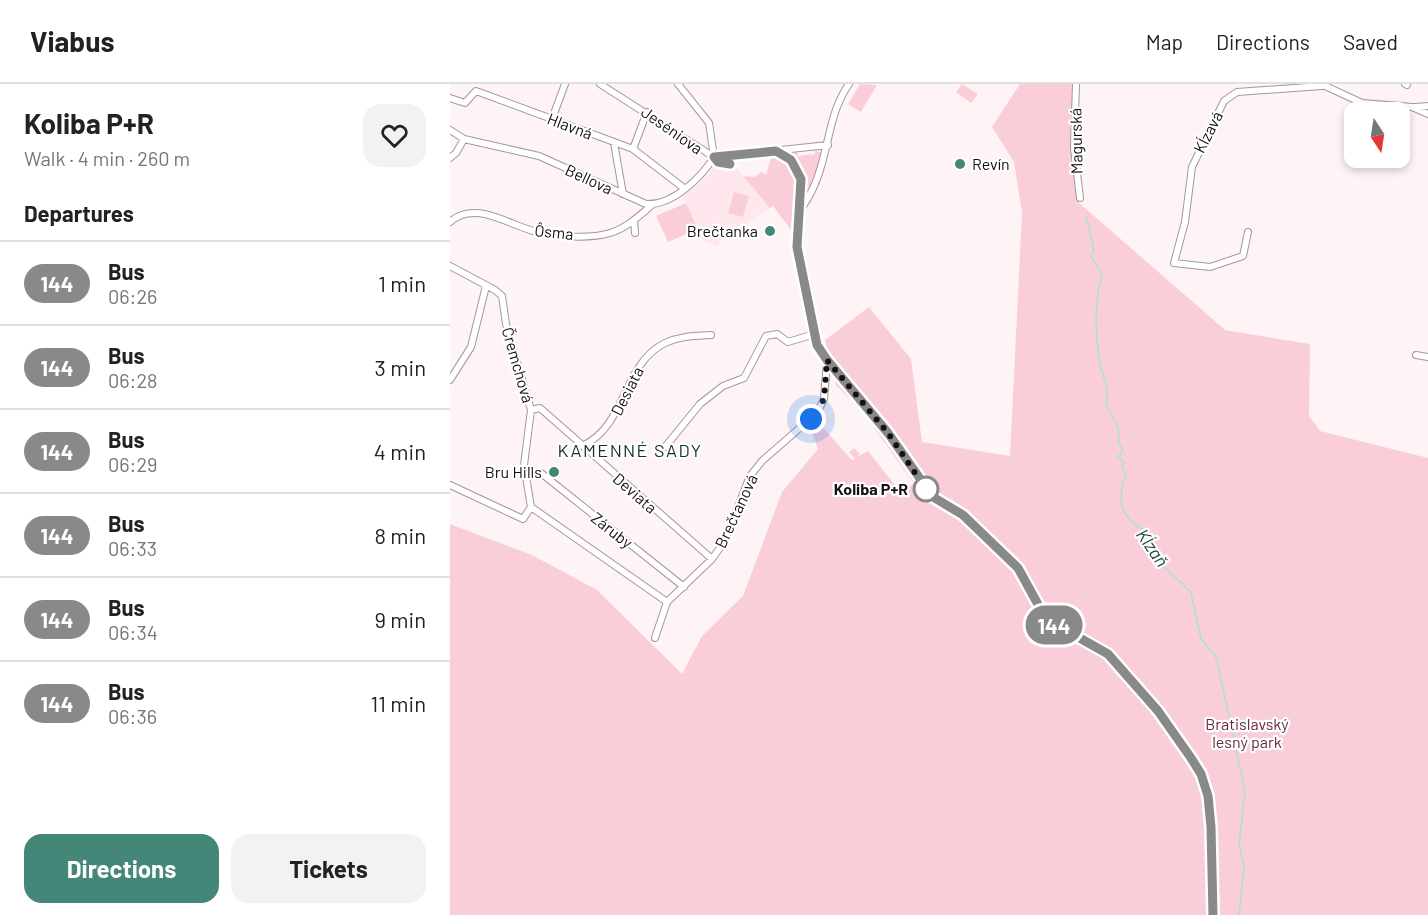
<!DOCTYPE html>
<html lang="en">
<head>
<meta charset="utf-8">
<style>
  :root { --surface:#fff; --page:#f2f2f2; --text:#222; --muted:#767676; --line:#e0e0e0; --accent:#448677 }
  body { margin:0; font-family:Barlow,sans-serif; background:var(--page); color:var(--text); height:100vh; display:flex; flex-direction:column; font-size:22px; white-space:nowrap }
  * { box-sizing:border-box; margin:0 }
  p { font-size:20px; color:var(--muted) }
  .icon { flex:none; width:33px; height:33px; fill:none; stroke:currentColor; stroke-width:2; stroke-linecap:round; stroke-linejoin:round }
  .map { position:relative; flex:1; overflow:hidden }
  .sheet { display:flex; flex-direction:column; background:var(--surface); width:450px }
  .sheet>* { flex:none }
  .badge { padding:0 12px; border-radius:20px; font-size:21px; line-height:39px }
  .needle { width:39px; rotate:168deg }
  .fabs { position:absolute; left:894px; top:18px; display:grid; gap:12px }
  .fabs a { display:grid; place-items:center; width:66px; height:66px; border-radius:12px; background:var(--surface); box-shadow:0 3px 9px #0003; font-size:30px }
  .you { position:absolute; width:30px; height:30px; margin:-15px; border:4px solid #fff; border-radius:50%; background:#1a73e8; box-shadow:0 0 0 9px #1a73e833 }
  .map>.badge { position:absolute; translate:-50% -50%; box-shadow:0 0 0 3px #fff }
  h2 { padding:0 24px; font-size:22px; line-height:54px }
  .round { display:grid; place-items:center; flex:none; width:63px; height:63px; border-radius:18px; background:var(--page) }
  .headline { display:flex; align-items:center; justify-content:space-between; height:102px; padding:0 24px }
  h1 { font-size:28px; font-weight:700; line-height:45px }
  .primary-button { display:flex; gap:12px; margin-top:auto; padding:12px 24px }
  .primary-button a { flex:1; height:69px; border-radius:18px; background:var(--accent); color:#fff; font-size:24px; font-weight:700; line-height:69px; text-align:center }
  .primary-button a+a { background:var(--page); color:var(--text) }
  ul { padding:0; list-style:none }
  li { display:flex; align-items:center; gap:18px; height:84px; padding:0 24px; border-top:2px solid var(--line) }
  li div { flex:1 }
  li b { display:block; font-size:22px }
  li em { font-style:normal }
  li .badge { min-width:66px; font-weight:700; text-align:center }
  header { display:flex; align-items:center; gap:36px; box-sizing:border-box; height:84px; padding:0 30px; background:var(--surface); border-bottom:2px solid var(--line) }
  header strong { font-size:28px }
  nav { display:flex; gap:33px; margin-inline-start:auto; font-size:21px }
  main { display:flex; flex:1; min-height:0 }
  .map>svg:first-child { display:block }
  .built { fill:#fee8ed }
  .green { fill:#faced8 }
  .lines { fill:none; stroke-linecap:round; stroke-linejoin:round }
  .stream { stroke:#ace2d4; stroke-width:1.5 }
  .minor-casing { stroke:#a7969a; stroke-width:8 }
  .minor { stroke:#fff; stroke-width:6 }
  .line-casing { stroke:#fff; stroke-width:14 }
  .line { stroke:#898989; stroke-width:9 }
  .walk { stroke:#161011; stroke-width:6; stroke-dasharray:0 10.8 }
  .poi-dot { fill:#448677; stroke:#fff; stroke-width:2 }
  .stop-dot { fill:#fff; stroke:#898989; stroke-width:3 }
  .labels { text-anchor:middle; stroke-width:4.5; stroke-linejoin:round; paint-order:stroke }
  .street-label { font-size:16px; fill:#161011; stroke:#fff }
  .poi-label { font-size:16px; fill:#161011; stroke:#fff; text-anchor:end }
  .stop-label { font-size:16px; font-weight:bold; fill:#161011; stroke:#fff; text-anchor:end }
  .park-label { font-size:16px; fill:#672b3e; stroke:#fff }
  .neighbourhood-label { font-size:18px; letter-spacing:1.5px; fill:#11312a; stroke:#fff }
  .water-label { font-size:18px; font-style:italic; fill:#19483e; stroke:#fff }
</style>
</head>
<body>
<header>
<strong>Viabus</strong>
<nav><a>Map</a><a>Directions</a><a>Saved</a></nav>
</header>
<main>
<section class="sheet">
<div class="headline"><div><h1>Koliba P+R</h1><p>Walk · 4 min · 260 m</p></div><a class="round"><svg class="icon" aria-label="heart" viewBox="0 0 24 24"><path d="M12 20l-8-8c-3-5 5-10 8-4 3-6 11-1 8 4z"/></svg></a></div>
<h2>Departures</h2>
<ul>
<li><span class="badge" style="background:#898989;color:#fff">144</span><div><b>Bus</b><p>06:26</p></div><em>1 min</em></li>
<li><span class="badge" style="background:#898989;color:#fff">144</span><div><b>Bus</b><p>06:28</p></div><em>3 min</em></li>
<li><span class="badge" style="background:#898989;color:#fff">144</span><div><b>Bus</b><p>06:29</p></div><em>4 min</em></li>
<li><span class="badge" style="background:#898989;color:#fff">144</span><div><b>Bus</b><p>06:33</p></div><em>8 min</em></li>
<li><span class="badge" style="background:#898989;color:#fff">144</span><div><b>Bus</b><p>06:34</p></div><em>9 min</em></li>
<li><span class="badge" style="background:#898989;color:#fff">144</span><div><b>Bus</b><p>06:36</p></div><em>11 min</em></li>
</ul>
<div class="primary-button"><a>Directions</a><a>Tickets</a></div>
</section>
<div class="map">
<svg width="978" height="831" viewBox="0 0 978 831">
  <rect width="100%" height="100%" fill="#fef3f5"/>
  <!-- built -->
  <path class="built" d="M263,84l24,1 33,39 -30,19 -2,6 -14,1 -6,13 -20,-9 3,-5 -18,-36 22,-18z"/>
  <!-- green -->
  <path class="green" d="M410,0l17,1 -16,27 -13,-8z
    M512,0l16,10 -7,9 -15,-11z
    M570,0h56l-3,65 5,53 147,128 85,14 -1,72 11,15 108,27v457h-978v-391l82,31 65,35 85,84 20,-38 41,-40 39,-104 36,-43 -8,-22 6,-7 36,40 3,-1 -6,-7 5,-4 6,6 -3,3 11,-6 33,42 13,-10 -53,-73 -25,-25 -11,-45 44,-33 42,52 11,83 88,14 12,-243 -8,-51 -22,-35z
    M365,66l7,3 -1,14 -21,42 3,-33 -3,-10 -11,-13 8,-2 1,5 17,-2z
    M322,70l17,8 7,12 -5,56 -18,-24 -3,2 -27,-32 11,1 7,-5 5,3z
    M284,108l15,4 -6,21 -15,-4z
    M236,119l12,26 -30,13 -12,-26z"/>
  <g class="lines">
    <!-- stream -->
    <path class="stream" d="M636,133l8,33 -3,6 11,19c-8,25 -7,62 -2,88 3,15 10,27 6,41 5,12 17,25 12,37l5,10 -5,6 6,5 -2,4 4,9c-9,22 -6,44 17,54l2,10 9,8 4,14 33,31 10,47 14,16 3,10 27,126 -6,54 5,22 -5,48"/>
    <!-- minor casing -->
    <g class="minor-casing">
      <path id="minor" d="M150,0l114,73 114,-12
        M228,0l31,39 5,34
        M626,0l-2,64 6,50
        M871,0l41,19 50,4 16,7
        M955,0l2,1
        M0,14l15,5 11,-12 157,58 52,40
        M965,23l13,-1
        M102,35l13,-35
        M0,46l14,9 75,17 107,48c26,2 55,-26 68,-47
        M164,59l9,51
        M183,65l14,-37
        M326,67l15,9 10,19 -5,64 21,102 71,88 45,64 30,18 55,53 8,11 13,32 7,8c19,15 45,20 63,36 29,25 92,105 99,141 7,40 -2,80 5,119
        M0,74l6,-5 8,-14
        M347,130c35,-42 25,-92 52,-130
        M184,136l1,13
        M0,138c25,-23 60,4 87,10 20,5 53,7 73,1 17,-5 30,-18 42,-28
        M798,148l-5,24 -33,11 -36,-4 11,-41 7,-55 32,-66 13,-9 85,-6
        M0,182l45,24 7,6 4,28 25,86 -7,55 7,42 136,95
        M966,271l12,2
        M0,296l21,-33 15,-61
        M81,326l9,-2 172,151
        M132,362c45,-20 40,-82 83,-103 15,-7 30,-7 46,-8
        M215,363l35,-43 23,-18 21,-8 22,-42 11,-2 11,8 27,-8
        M74,388l17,1 143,114
        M0,401l73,34 8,-12
        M205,554l12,-36 45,-43 12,-17 26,-66 12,-15 55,-48 7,-14 3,-38"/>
    </g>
    <!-- minor -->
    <use href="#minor" class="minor"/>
  </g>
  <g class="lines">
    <!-- line casing -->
    <g class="line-casing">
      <path id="line" d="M280,80l-12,-2 -4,-5 62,-6 15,9 10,19 -4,68 20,98 10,15 61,73 45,64 30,18 55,53 28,51 62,35 50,57 33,47 10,16 7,22 3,31 2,88"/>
    </g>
    <!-- line -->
    <use href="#line" class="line"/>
    <!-- walk -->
    <path class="walk" d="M361,335l13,-20 3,-39 61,73 38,56"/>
  </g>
  <!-- markers -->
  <g class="poi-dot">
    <circle cx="510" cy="80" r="6"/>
    <circle cx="320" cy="147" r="6"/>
    <circle cx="104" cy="388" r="6"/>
  </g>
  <circle class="stop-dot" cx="476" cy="405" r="12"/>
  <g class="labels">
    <!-- street labels -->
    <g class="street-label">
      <text transform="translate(120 42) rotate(21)" y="6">Hlavná</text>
      <text transform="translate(222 46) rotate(35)" y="6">Jeséniova</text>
      <text transform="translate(758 48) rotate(-63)" y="6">Kĺzavá</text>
      <text transform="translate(626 57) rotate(-91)" y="6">Magurská</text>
      <text transform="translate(139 95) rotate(25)" y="6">Bellova</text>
      <text transform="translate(104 148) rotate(6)" y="6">Ôsma</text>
      <text transform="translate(68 281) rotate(74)" y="6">Čremchová</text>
      <text transform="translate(177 307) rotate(-63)" y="6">Desiata</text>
      <text transform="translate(185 409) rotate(41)" y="6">Deviata</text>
      <text transform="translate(286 427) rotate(-65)" y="6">Brečtanová</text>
      <text transform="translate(162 446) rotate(38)" y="6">Záruby</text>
    </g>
    <!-- poi labels -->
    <g class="poi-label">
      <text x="522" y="86" text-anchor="start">Revín</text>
      <text x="308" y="153">Brečtanka</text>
      <text x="92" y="394">Bru Hills</text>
    </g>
    <!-- stop labels -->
    <g class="stop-label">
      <text x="458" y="411">Koliba P+R</text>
    </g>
    <!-- park labels -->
    <g class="park-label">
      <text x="797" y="646">Bratislavský<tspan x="797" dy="18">lesný park</tspan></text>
    </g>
    <!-- neighbourhood labels -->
    <g class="neighbourhood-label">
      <text x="180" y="373">KAMENNÉ SADY</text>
    </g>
    <!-- water labels -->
    <g class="water-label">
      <text transform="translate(702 464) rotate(55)" y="6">Kĺzaň</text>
    </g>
  </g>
</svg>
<div class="fabs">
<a><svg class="needle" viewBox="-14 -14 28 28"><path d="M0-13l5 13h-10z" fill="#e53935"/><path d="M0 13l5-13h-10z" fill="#767676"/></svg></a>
</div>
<div class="you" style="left:361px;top:335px"></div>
<b class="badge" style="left:604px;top:541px;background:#898989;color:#fff">144</b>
</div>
</main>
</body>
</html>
